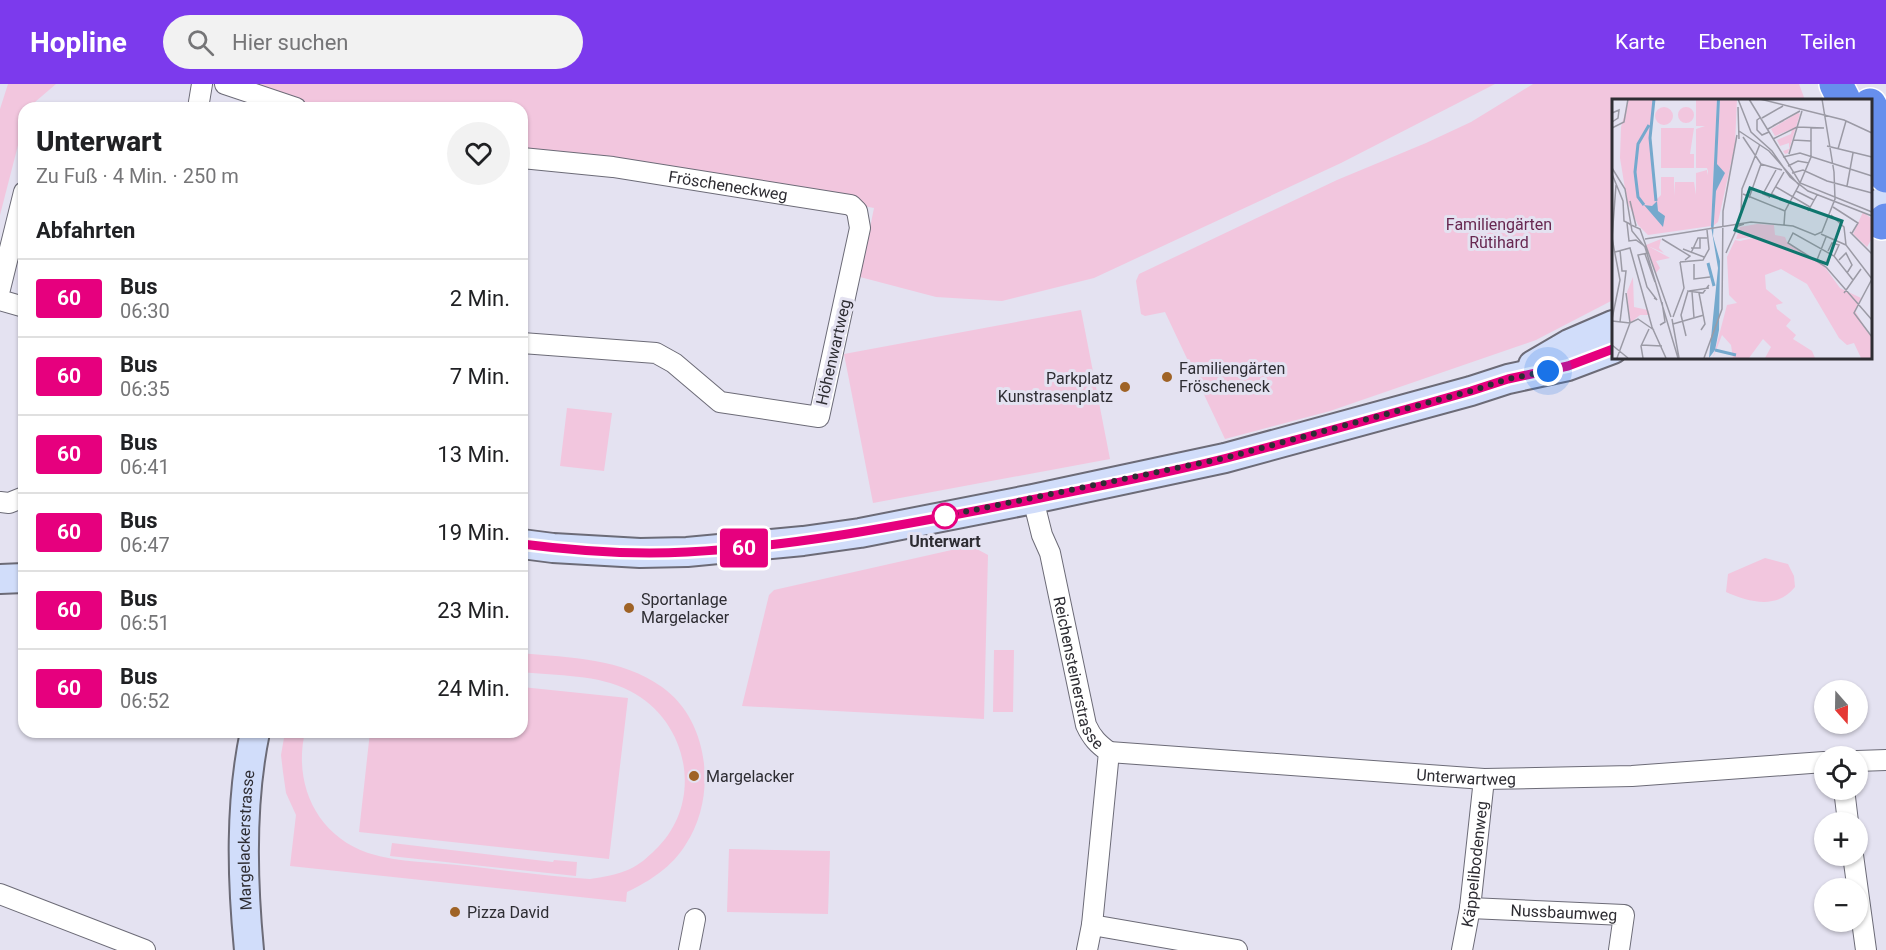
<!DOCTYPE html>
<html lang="de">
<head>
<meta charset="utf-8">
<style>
  :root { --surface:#fff; --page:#f2f2f2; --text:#202124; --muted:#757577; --line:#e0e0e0; --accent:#7c3aed }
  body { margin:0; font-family:Roboto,sans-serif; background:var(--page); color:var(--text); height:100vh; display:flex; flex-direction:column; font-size:22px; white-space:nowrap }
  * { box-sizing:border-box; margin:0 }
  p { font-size:20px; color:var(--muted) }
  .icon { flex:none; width:33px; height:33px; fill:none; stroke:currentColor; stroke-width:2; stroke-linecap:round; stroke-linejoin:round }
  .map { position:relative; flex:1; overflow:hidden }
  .panel { position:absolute; left:18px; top:18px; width:510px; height:636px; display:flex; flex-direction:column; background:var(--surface); border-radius:18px; box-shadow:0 2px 4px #0004 }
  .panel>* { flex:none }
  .badge { padding:0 12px; border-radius:4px; font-size:21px; line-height:39px }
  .needle { width:39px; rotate:160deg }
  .buttons { position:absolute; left:1814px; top:596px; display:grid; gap:12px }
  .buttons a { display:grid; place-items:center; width:54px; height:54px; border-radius:50%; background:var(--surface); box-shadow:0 2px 4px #0004; font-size:30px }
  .you { position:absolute; width:30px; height:30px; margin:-15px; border:4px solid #fff; border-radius:50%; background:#1a73e8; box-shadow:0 0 0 9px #1a73e833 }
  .map>.badge { position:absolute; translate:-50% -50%; box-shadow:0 0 0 3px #fff }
  h2 { padding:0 18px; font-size:22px; line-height:54px }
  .round { display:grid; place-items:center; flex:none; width:63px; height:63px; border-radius:32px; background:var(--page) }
  .summary { display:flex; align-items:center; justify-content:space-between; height:102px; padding:0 18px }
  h1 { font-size:28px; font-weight:800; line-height:45px }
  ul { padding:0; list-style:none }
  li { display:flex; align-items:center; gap:18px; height:78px; padding:0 18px; border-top:2px solid var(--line) }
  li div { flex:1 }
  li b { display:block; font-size:22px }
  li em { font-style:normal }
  li .badge { min-width:66px; font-weight:700; text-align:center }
  header { display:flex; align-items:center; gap:36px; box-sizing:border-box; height:84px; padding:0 30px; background:var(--accent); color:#fff }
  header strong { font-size:28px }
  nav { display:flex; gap:33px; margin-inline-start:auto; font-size:21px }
  .search { width:420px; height:54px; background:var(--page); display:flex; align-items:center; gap:15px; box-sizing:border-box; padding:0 21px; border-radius:33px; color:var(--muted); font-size:22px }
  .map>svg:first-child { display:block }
  .green { fill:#f2c6de }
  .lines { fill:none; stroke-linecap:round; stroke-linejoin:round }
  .street-casing { stroke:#6c6b77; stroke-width:22 }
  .secondary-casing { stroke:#6c6b77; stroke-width:32 }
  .highway-casing { stroke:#fff; stroke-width:36 }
  .street { stroke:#fff; stroke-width:20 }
  .secondary { stroke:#d1ddfa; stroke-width:28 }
  .highway { stroke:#678fed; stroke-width:33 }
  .line-casing { stroke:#fff; stroke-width:14 }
  .line { stroke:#e6007e; stroke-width:9 }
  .walk { stroke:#2e2d33; stroke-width:6; stroke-dasharray:0 10.8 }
  .poi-dot { fill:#9f6326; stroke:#e4e2f1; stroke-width:2 }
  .stop-dot { fill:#fff; stroke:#e6007e; stroke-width:3 }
  .labels { text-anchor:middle; stroke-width:6; stroke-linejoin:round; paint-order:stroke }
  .street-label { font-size:16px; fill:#2e2d33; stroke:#e4e2f1 }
  .park-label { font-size:16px; fill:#682851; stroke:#e4e2f1 }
  .poi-label { font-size:16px; fill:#2e2d33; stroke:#e4e2f1; text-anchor:start }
  .stop-label { font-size:16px; font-weight:bold; fill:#2e2d33; stroke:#e4e2f1 }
  .inset-river { fill:none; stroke:#75a9cd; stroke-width:3 }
  .inset-road { fill:none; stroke:#9b9aa5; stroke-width:1.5 }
  .view { fill:#0f766e; fill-opacity:0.15; stroke:#0f766e; stroke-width:3 }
  .inset-edge { fill:none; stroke:#2e2d33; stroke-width:3 }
</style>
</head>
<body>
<header>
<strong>Hopline</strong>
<div class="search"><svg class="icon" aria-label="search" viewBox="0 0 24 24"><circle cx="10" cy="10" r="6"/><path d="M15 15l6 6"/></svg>Hier suchen</div>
<nav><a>Karte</a><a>Ebenen</a><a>Teilen</a></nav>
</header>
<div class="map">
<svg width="1886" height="866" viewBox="0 0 1886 866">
  <rect width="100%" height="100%" fill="#e4e2f1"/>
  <!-- green -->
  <path class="green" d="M8,0h48l-28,24h-4v14l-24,93v-106z
    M214,0h1281l-154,79 -247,115 -92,23 -66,-4 -76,-20 14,-69 -266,-48 -86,-9v-43h-200l-61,-16z
    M1533,0h266l6,16h-192v200l-77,40 -206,71 -105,28 -60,-127 -20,4 -4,-2 -5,-33 3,-7 198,-94 89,-37 45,-21z
    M1081,226l29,149 -237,44 -29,-149z
    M567,324l45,5 -8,58 -44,-5z
    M975,464l13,7 -4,164 -242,-13 27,-111 5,-5 182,-41z
    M1765,474l23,6 6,12 1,11c-18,23 -46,15 -69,5l2,-18z
    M994,566h20l-1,62h-20z
    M522,569c48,5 100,5 140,34 48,34 55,110 24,157 -14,23 -36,37 -59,48l-1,10 -336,-36 6,-51 -10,-22 -3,-21 -2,-17 4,-23h20c-12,51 11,103 63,121 31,10 67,9 99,13 41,5 82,10 123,13 13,-2 27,-4 40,-10 9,-4 18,-12 25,-19 50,-47 34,-129 -25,-159 -32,-17 -73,-15 -108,-19z
    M522,603l106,11 -19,161 -250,-27 11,-100h152z
    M392,759l161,19 1,-2 23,2 -1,14 -186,-20z
    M729,765l101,2 -2,63 -101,-2z"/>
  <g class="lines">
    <!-- street casing -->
    <g class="street-casing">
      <g id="street">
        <path d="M225,0l71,24"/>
        <path d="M198,24l4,-24"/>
        <path id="s1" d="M522,74l91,9 238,38 6,6 3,17 -41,189 -99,-15 -46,-39 -18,-10 -134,-10"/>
        <path d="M0,205l24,-97"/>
        <path d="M0,216l24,7"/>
        <path id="s2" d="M1033,415l9,36 8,18 36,172c6,13 12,19 23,27l-17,173 -5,25"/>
        <path d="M0,418l9,1 15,-6"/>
        <path id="s3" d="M1109,668l375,27 148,-3 192,-14"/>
        <path d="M1857,677l29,-1"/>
        <path d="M1844,705l4,33"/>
        <path d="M1853,771l13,95"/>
        <path d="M0,810l145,56"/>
        <path id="s4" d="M1470,824l154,7 -5,35"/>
        <path d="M1092,841l145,25"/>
        <path d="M689,866l6,-31"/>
        <path id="s5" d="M1462,866l8,-42 14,-129"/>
      </g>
    </g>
    <!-- secondary casing -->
    <g class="secondary-casing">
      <g id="secondary">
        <path d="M1870,124l16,-8"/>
        <path d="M1533,281l36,-21 44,-19"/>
        <path d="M522,460l31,4 87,5 47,-1 116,-11 57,-8 173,-34 192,-41 246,-67 37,-12 60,-13 45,-17"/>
        <path d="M0,495l24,-1"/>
        <path id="s6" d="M249,866c-7,-72 -9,-147 6,-218"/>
      </g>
    </g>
    <!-- highway casing -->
    <g class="highway-casing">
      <path id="highway" d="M1836,0l8,16
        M1870,21l16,35
        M1870,59l16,33
        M1882,139l4,-3"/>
    </g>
    <!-- street -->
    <use href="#street" class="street"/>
    <!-- secondary -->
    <use href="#secondary" class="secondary"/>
    <!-- highway -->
    <use href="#highway" class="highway"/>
  </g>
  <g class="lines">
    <!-- line casing -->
    <g class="line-casing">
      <path id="line" d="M522,460c54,7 110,11 165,8 100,-5 199,-24 298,-43 80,-16 162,-31 242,-51 82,-21 163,-44 244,-67l37,-12 60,-13 45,-17"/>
    </g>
    <!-- line -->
    <use href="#line" class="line"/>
    <!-- walk -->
    <path class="walk" d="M945,432l280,-58 246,-67 37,-12 40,-8"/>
  </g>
  <!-- markers -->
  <g class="poi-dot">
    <circle cx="1167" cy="293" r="6"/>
    <circle cx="1125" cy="303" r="6"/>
    <circle cx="629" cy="524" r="6"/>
    <circle cx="694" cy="692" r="6"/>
    <circle cx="455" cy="828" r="6"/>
  </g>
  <circle class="stop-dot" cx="945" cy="432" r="12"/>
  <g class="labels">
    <!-- street labels -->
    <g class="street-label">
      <text dy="6" stroke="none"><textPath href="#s1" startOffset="208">Fröscheneckweg</textPath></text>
      <text transform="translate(833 268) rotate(-77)" y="6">Höhenwartweg</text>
      <text dy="6" stroke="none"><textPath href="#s2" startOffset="180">Reichensteinerstrasse</textPath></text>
      <text dy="6" stroke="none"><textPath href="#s3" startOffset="358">Unterwartweg</textPath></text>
      <text dy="6" stroke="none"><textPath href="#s6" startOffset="110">Margelackerstrasse</textPath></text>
      <text dy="6" stroke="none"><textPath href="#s5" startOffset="87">Käppelibodenweg</textPath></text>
      <text dy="6" stroke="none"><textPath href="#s4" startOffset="94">Nussbaumweg</textPath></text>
    </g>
    <!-- park labels -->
    <g class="park-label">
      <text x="1499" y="146">Familiengärten<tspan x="1499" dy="18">Rütihard</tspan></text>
    </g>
    <!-- poi labels -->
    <g class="poi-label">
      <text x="1179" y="290">Familiengärten<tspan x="1179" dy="18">Fröscheneck</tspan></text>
      <text x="1113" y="300" text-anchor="end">Parkplatz<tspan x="1113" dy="18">Kunstrasenplatz</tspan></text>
      <text x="641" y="521">Sportanlage<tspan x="641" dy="18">Margelacker</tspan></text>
      <text x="706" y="698">Margelacker</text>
      <text x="467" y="834">Pizza David</text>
    </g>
    <!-- stop labels -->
    <g class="stop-label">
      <text x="945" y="463">Unterwart</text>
    </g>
  </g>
  <!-- overview -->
  <g transform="translate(1612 15)">
    <rect width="260" height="260" fill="#e4e2f1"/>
    <path d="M17,0h26l-5,39 7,61 4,-4v-18h13v19l1,-14h19l2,13v-22l11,-3v5l1,-4 -1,-3h-11v-39l9,-3h-9v-27h21l-6,127 -63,9 -10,-10 -11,-24 -7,-43 1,-31zM108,0h17l-2,46 -17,77 -5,4zM43 17a9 9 0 1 1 18 0a9 9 0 1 1-18 0ZM66 16a8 8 0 1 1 16 0a8 8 0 1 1-16 0ZM186,14l2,1 -12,39 -3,1 -2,-3 6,-2v-6l-9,3 -3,-6 14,-6 1,-5 -17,7 -4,-7zM49,29h33l-4,26h4v14h-33zM251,113l8,6v22l-4,7 -14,-13zM145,125l17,1 1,10 10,2 2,5 35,21 7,-6 -5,9 16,22 21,10 -6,13 16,26v21h-10l-7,-15 -7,2 -8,-7 -32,-54 -26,-15 -16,6 1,14 17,14 -7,2 1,4 14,11 -5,6 10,9 -3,4 19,12 3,7h-50l6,-11 -8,-8 -14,19h-16l-2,-13 -9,-10 -9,23 14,-53 10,-2 -8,-8 -2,-38 8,-17 5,1 22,-5 -26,3 4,-12zM49,140l-2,9 5,5 -16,-7 22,12 -14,3 4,7 -4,5 -10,-28zM21,178l1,30 14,3 2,5h-10l-10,8 -3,-31z" fill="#f2c6de"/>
    <path d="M105,0h3l-3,65 8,9 -9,18 -3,45 7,25 -1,69 -4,20 -6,8 9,-90 -7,-42zM45,102l1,10 7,5 -2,11 -19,-22 8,1z" fill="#75a9cd"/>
    <path class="inset-river" d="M42,0l-4,39 6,63M32,106l-6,-8 -3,-25 3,-28 11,-19M96,164l6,23M103,251l21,5"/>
    <path class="inset-road" d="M126,0l13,33 21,19 18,26 18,14 64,25M137,0l51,84 72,29M148,0l84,21 28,13M126,8l1,32M0,14l7,-3 -1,8 -6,4M149,18l-4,3v10l5,5 7,-3M150,19l21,-12M161,27l27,-15M0,29l12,-6 4,-23M156,30l16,-9M127,32l30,20 30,34 -14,26 -1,14M131,38l18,27 21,6M161,40l24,-12 27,1M181,41l18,1M215,47l45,11M226,50l8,-28M177,55l13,-43M171,58l17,-4 72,23M176,67l10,-5 11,2M0,69l13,21 7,42 13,16 33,111M180,74l11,-3 24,11 45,12M0,75l11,27 1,20 6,3M188,84l11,-26v-29M235,87l6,-33M164,88l34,20M184,92l18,9M131,95l42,17M160,95l17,9M158,98l-7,-3 13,-24M137,99l12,-34M157,99l15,-26M18,102l6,25M221,108l25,16 -6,10M196,112l9,-16M129,115l1,-25 18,-45M219,116l13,12 2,18 26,34M15,124l2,18 7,-1 7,5M17,125l11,5 31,88M238,133l22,22M209,135l25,11M33,140l106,-17 42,4 22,9 7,-3 13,-33 -1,-27 -12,-73M50,140l28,17 -5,4M79,149h9v-10M71,150l21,8M8,151l2,21h4l-6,51M216,152l4,-8 7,2 -5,11M3,153l15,-4 22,79 14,31M36,154l-10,2 9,32 10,13 -3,-2M79,154l7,-15h9M114,154l12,-27 6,-2M33,155l10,28M205,161l9,-23M227,161l7,-7 6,12 -5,8M68,163l23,-2 6,-11 -2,-19M82,165v15l16,-2M260,180l-18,34 18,24M241,181l-19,-24 -41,-23 -5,10 38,24 46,53M75,192l16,2 6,-8M77,192l20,-3M80,193l2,26M87,194l6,31 -4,6M232,194l17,-24M61,218l11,-29 -4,-26M0,220l8,-39 -8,-42 4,-53M60,220l7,39M0,222l18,2 8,-4 16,11M61,225l31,-9M48,226l5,-3 -3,-20M74,237l-5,-21 7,-24M0,246l16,13M29,246l21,1M5,259l13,-35 -4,-30M31,259l-2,-12 8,-17M92,259l18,-49 1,-98 14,-76"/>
    <path class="view" d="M138,89l92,33 -15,43 -92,-34z"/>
    <rect width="260" height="260" class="inset-edge"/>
  </g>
</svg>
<div class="buttons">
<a><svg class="needle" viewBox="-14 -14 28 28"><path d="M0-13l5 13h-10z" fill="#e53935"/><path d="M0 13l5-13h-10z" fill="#757577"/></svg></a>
<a><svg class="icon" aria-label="locate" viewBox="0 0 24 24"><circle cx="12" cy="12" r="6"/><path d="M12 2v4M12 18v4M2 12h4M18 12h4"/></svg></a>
<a>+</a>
<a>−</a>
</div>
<div class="you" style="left:1548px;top:287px"></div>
<b class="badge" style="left:744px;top:464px;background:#e6007e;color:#fff">60</b>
<section class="panel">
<div class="summary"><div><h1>Unterwart</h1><p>Zu Fuß · 4 Min. · 250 m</p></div><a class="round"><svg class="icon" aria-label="heart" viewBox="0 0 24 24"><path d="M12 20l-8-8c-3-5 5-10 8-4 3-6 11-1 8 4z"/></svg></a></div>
<h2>Abfahrten</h2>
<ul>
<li><span class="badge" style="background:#e6007e;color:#fff">60</span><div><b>Bus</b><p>06:30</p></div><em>2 Min.</em></li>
<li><span class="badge" style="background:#e6007e;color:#fff">60</span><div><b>Bus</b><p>06:35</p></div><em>7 Min.</em></li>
<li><span class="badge" style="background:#e6007e;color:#fff">60</span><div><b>Bus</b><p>06:41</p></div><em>13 Min.</em></li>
<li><span class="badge" style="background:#e6007e;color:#fff">60</span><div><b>Bus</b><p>06:47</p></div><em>19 Min.</em></li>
<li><span class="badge" style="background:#e6007e;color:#fff">60</span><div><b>Bus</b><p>06:51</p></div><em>23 Min.</em></li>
<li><span class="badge" style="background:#e6007e;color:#fff">60</span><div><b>Bus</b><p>06:52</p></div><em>24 Min.</em></li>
</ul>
</section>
</div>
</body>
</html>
